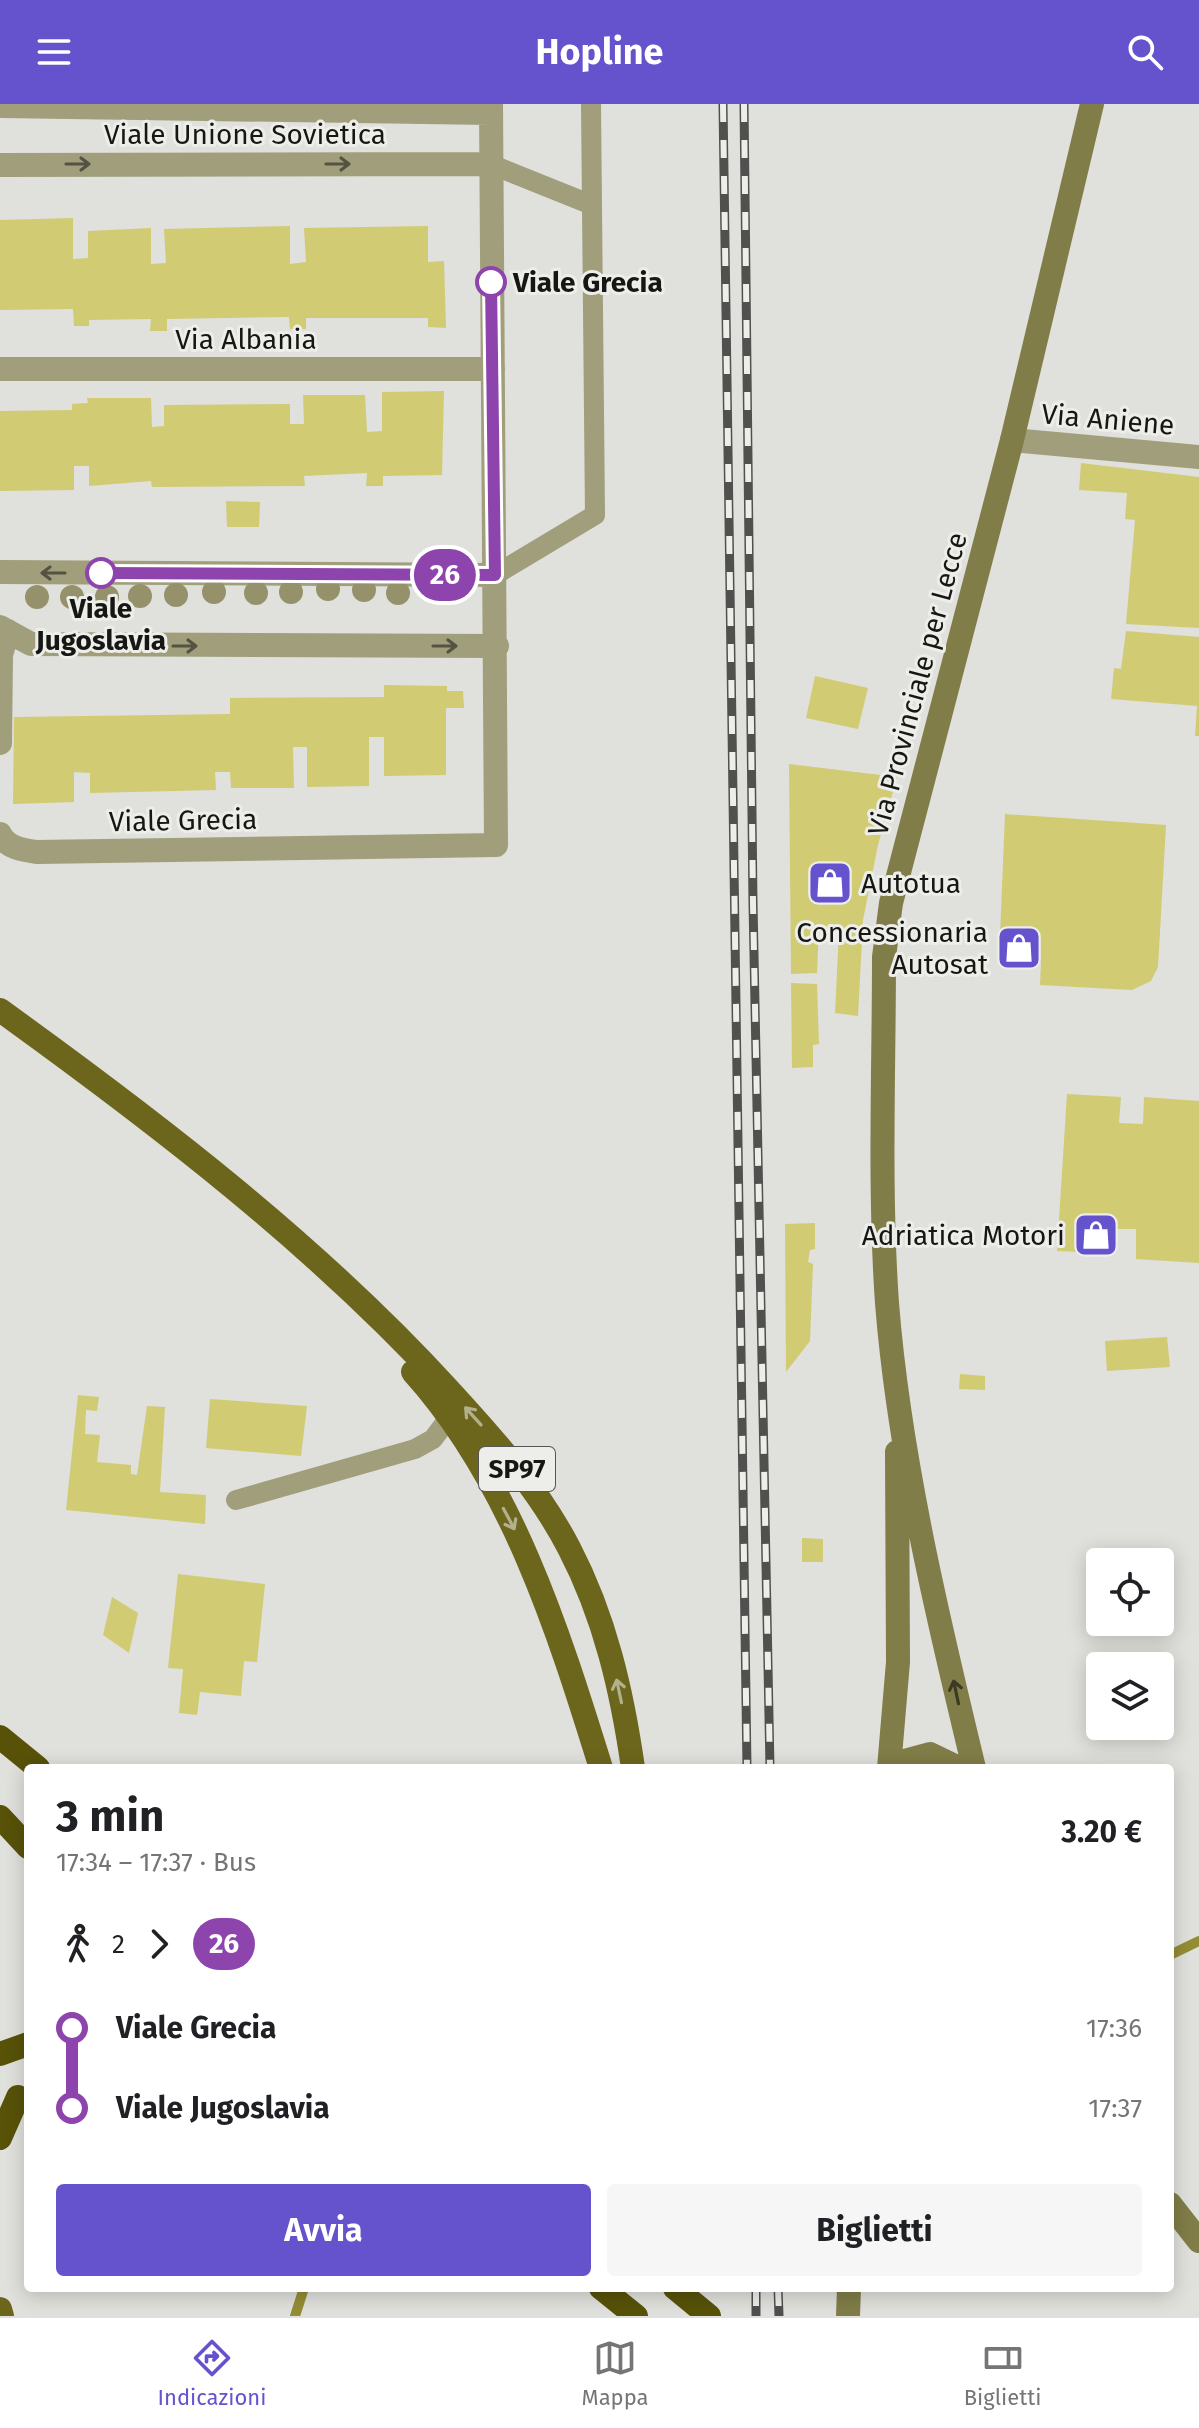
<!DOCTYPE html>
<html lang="it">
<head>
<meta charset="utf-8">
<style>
  :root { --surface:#fff; --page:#f6f6f6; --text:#202124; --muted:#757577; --line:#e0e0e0; --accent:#6453cc }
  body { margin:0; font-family:"Fira Sans",sans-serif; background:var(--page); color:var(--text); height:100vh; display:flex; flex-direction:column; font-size:30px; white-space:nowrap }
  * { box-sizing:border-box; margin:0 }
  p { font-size:26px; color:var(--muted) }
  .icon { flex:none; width:44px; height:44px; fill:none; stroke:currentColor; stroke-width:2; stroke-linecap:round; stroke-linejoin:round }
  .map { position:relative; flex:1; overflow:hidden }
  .drawer { position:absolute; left:24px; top:1660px; width:1150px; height:528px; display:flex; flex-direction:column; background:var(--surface); border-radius:8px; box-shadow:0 4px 20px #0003 }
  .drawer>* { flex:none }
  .badge { padding:0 16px; border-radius:26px; font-size:28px; line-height:52px }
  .tools { position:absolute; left:1086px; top:1444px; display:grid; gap:16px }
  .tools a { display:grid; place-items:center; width:88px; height:88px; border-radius:8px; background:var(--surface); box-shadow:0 4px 20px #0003; font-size:40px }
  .map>.badge { position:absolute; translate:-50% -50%; box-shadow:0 0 0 4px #fff }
  .legs { display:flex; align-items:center; gap:12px; height:88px; padding:0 32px; font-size:26px }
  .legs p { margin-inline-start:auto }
  .summary { display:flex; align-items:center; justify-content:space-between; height:136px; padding:0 32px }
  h1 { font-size:44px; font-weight:700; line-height:60px }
  .primary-button { display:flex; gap:16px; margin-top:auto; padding:16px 32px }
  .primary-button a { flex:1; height:92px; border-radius:8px; background:var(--accent); color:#fff; font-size:32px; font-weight:700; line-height:92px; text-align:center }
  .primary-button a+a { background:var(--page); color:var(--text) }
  ul { padding:0 32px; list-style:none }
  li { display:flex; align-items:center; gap:28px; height:80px; font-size:30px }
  li i { display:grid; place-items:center; width:12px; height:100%; margin:0 10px; background:currentColor }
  li i::after { content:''; width:20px; height:20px; margin:-10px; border:6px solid; border-radius:50%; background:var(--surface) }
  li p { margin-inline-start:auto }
  li:first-child i { background:linear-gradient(#0000 50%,currentColor 0) }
  li:last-child i { background:linear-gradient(currentColor 50%,#0000 0) }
  header { display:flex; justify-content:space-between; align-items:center; height:104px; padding:0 32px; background:var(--accent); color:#fff; font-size:36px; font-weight:700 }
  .tabs { display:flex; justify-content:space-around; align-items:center; height:112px; border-top:2px solid var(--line); background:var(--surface); font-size:22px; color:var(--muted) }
  .tabs a { display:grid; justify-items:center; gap:4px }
  .tabs .selected { color:var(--accent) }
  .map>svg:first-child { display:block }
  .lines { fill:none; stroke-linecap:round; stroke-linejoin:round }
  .stream { stroke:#948d35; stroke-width:10 }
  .building { fill:#d1cb74 }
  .lane { stroke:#a09e7b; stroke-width:20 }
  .street { stroke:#a09e7b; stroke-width:24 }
  .secondary { stroke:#817d48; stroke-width:24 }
  .primary { stroke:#6c661c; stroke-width:24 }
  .highway { stroke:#575208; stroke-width:24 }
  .rail-casing { stroke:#50504e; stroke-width:9 }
  .rail { stroke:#edede9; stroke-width:6; stroke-dasharray:18; stroke-linecap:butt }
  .highway-bridge { stroke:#575208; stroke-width:24 }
  .tree { fill:#95916b }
  .oneway { stroke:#545343 }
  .oneway2 { stroke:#b3b08d }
  .oneway3 { stroke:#3b3a27 }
  .line-1-casing { stroke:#fff; stroke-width:18 }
  .line-1 { stroke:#8e44ad; stroke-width:12 }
  .stop-1-dot { fill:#fff; stroke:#8e44ad; stroke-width:4 }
  .labels { text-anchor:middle; stroke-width:6; stroke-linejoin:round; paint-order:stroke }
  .shield { fill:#edede9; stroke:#565655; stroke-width:2 }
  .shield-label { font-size:26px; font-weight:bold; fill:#161615 }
  .street-label { font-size:28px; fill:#161615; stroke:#edede9 }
  .stop-label { font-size:28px; font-weight:bold; fill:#161615; stroke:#edede9; text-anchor:start }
  .poi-label { font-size:28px; fill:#161615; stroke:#edede9; text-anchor:end }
</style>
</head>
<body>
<header><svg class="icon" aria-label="menu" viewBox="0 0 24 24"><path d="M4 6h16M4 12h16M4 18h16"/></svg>Hopline<svg class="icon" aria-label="search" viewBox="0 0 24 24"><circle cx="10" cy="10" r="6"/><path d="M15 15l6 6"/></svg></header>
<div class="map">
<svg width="1199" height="2212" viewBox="0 0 1199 2212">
  <rect width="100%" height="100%" fill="#e0e0dc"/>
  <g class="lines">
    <!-- stream -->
    <path class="stream" d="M1170,1851l29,-14
      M295,2212l9,-28"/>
  </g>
  <!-- building -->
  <path class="building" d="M73,114v41l15,-1v-27l63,-3v36l15,-1 -2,-34 126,-3v38l16,-2 -2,-34 124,-2v36l16,-1 2,67 -18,-1v-9h-122v11h-16l-1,-12 -122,2v12h-17l1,-12 -62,1v6h-15l-1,-17 -73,1v-90z
    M444,287l-2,84 -59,1v10h-17l1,-13 -63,3 1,10 -153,1 -1,-6 -62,5v-20h-15v24l-74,1v-80l72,-1v-6l16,-1 -1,-5h64l1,29 12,-1v-21l126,-1v20h14l-1,-29h62l2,37 15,-1v-39z
    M1081,359l118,14v151l-73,-4 9,-104 -10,-1 2,-26 -48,-3z
    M226,397l34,1 -1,25h-32z
    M1126,527l73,6v99h-4l2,-30 -86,-7 3,-31 7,1z
    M815,572l53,12 -10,41 -52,-11z
    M384,581l63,1v5h16l1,17h-18v67l-62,1v-39h-15v49l-62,1v-40h-14l1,41h-63l-1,-16h-15l1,18 -126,3v-20l-16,-1v30l-61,2 1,-87 216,-3v-16l154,-1z
    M789,660l108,13 -19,68 -15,75 -5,96 -23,-3 4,-82 -20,-4 -2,46 -26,1z
    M1005,710l161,11 -8,142 -7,14 -19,9 -92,-5 1,-23 -42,-2z
    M791,879l26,1 2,60 -6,1v22l-21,1z
    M1067,990l54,3 -2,26 24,1 1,-27 55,4v162l-63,-4v-30h-24l-1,24 -54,-2z
    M815,1119v26l-5,1 -2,12 5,2 -3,77 -24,31 -1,-148z
    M1167,1233l3,30 -63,4 -2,-30z
    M960,1270l25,2v14l-26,-1z
    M78,1291l21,2 -2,14 -11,-1 -1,24 15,1 -3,27 34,3v9l6,1 10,-69 18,1 -5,85 46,3 -1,29 -139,-14z
    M210,1295l97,7 -6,50 -95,-8z
    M802,1434l21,1v23h-21z
    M178,1470l87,10 -8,78 -13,-1 -3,35 -41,-4 -3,23 -18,-2 4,-44 -15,-1z
    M112,1493l26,16 -9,40 -26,-18z"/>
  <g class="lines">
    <!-- lane -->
    <path class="lane" d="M490,60l102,41
      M495,471l100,-60 -4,-411
      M236,1396l179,-51 18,-10 15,-20"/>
    <!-- street -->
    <path class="street" d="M0,2l491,7
      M0,61l490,-1
      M0,265h493
      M1012,336l187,17
      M0,468l495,3
      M0,523l31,17 466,2
      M0,639l1,-88 7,-24
      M0,730c7,14 23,16 37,18l459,-7 -5,-741"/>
    <!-- secondary -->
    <path class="secondary" d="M889,1664l9,-106 -1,-210
      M896,1664l8,-7 26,-7 29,14
      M974,1664c-36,-149 -75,-312 -87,-465 -8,-114 -3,-232 -3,-346l7,-54 121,-463 80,-336
      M1170,2100l29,37
      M848,2212l1,-28"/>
    <!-- primary -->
    <path class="primary" d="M0,906c158,114 316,235 448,379 45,49 90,99 121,159 36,69 53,143 64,220
      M413,1268c99,110 145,258 188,396
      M0,2205l2,7"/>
    <!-- highway -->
    <path class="highway" d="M0,1633l38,31
      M0,1713l28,30
      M0,1950l28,-10
      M0,2034l18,-41
      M601,2184l35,28"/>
    <!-- rail casing -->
    <g class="rail-casing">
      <path id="rail" d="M723,0l24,1664
        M744,0l9,799 17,865
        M756,2184v28
        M778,2184l1,28"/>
    </g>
    <!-- rail -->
    <use href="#rail" class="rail"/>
    <!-- highway-bridge -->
    <path class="highway-bridge" d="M675,2184l34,28"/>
  </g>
  <!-- trees -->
  <g class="tree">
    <circle cx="328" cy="485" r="12"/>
    <circle cx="364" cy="486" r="12"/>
    <circle cx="214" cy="488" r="12"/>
    <circle cx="291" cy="488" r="12"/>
    <circle cx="435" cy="488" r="12"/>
    <circle cx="256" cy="489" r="12"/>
    <circle cx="398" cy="489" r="12"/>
    <circle cx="176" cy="491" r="12"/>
    <circle cx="140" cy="492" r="12"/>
    <circle cx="37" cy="493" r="12"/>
    <circle cx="72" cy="493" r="12"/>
    <circle cx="107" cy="493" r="12"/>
  </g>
  <!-- one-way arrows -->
  <defs><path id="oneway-shaft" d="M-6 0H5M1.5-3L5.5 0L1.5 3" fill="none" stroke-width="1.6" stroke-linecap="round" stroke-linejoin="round" transform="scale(2)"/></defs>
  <g class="oneway">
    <use href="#oneway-shaft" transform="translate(78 60)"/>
    <use href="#oneway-shaft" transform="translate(338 60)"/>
    <use href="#oneway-shaft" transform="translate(53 469) rotate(-180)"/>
    <use href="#oneway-shaft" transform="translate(185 542)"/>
    <use href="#oneway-shaft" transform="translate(445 542)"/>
  </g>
  <g class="oneway2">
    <use href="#oneway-shaft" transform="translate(473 1312) rotate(-132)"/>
    <use href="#oneway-shaft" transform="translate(509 1415) rotate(62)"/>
    <use href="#oneway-shaft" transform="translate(619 1587) rotate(-102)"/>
  </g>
  <use class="oneway3" href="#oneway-shaft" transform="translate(956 1588) rotate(-102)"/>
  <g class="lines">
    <!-- line-1 casing -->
    <g class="line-1-casing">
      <path id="line-1" d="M101,469l394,2 -4,-293"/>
    </g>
    <!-- line-1 -->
    <use href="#line-1" class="line-1"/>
  </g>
  <!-- icons -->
  <defs>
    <g id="shop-square" transform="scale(2.3)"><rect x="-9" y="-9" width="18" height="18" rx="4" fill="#6453cc" stroke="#edede9"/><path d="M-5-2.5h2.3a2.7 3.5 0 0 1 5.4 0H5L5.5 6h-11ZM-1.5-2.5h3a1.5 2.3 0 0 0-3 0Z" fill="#fff"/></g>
  </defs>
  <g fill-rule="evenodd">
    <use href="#shop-square" x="830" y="779"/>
    <use href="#shop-square" x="1019" y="844"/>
    <use href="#shop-square" x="1096" y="1131"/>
  </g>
  <!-- markers -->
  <g class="stop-1-dot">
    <circle cx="491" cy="178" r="14"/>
    <circle cx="101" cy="469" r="14"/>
  </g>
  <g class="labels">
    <!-- shield labels -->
    <rect class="shield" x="479" y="1343" width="76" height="44" rx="6"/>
    <g class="shield-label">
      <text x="517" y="1374">SP97</text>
    </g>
    <!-- street labels -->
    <g class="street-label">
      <text x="245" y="40">Viale Unione Sovietica</text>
      <text x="246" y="245">Via Albania</text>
      <text transform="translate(1108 315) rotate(5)" y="10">Via Aniene</text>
      <text transform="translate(917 580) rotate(-75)" y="10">Via Provinciale per Lecce</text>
      <text transform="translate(183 716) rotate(-1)" y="10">Viale Grecia</text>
    </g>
    <!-- stop labels -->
    <g class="stop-label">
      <text x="513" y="188">Viale Grecia</text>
      <text x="101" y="514" text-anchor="middle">Viale<tspan x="101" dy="32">Jugoslavia</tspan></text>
    </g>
    <!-- poi labels -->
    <g class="poi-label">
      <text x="861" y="789" text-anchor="start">Autotua</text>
      <text x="988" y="838">Concessionaria<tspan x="988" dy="32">Autosat</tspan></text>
      <text x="1065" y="1141">Adriatica Motori</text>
    </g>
  </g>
</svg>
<div class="tools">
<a><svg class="icon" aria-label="locate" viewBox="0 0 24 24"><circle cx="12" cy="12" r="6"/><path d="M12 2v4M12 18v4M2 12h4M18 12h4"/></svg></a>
<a><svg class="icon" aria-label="layers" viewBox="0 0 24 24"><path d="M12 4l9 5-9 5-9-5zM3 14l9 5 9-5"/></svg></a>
</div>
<b class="badge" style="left:445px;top:471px;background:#8e44ad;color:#fff">26</b>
<section class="drawer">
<div class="summary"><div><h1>3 min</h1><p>17:34 – 17:37 · Bus</p></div><b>3.20 €</b></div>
<div class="legs"><svg class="icon" aria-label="walk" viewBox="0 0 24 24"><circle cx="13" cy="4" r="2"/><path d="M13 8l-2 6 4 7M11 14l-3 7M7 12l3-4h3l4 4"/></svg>2<svg class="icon" aria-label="forward" viewBox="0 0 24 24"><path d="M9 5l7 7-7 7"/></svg><b class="badge" style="background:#8e44ad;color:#fff">26</b></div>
<ul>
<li><i style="color:#8e44ad"></i><b>Viale Grecia</b><p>17:36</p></li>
<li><i style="color:#8e44ad"></i><b>Viale Jugoslavia</b><p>17:37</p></li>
</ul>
<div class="primary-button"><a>Avvia</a><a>Biglietti</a></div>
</section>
</div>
<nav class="tabs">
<a class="selected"><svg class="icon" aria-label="directions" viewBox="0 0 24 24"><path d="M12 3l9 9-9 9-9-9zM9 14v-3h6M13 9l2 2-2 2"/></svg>Indicazioni</a>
<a><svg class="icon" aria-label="map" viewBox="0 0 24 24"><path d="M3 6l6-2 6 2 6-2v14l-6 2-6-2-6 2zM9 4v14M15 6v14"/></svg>Mappa</a>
<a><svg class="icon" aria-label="tickets" viewBox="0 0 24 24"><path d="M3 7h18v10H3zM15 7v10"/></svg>Biglietti</a>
</nav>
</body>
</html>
